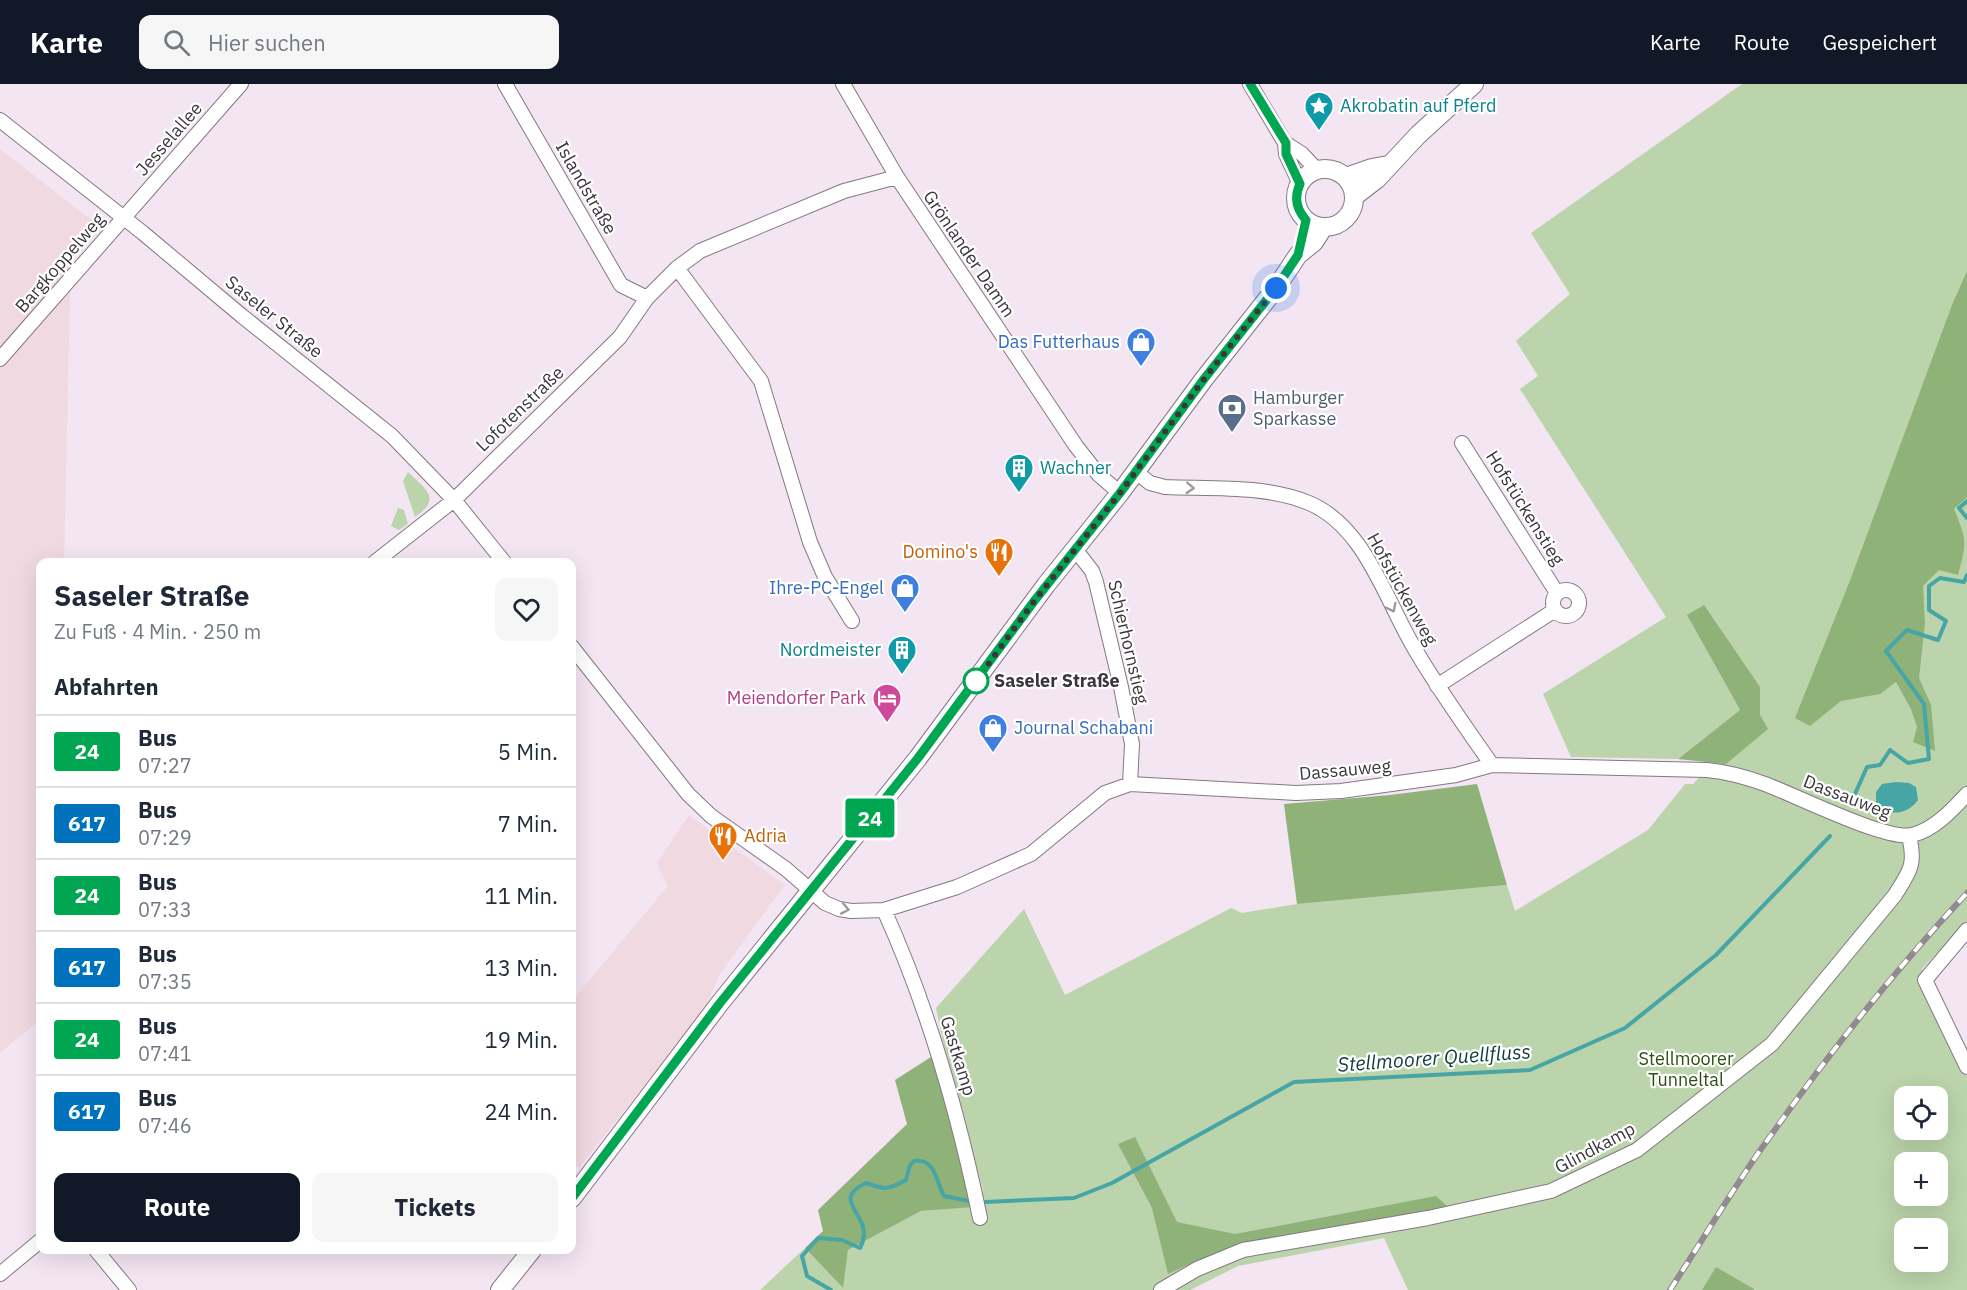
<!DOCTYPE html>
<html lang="de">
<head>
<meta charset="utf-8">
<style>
  :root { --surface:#fff; --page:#f6f6f7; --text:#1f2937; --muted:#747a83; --line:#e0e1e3; --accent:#111827 }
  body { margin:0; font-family:"IBM Plex Sans",sans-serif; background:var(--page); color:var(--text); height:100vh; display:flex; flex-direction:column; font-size:22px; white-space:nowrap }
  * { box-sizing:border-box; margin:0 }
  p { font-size:20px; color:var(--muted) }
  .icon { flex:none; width:33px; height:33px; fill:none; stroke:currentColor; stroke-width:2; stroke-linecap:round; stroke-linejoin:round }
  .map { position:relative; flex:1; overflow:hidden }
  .panel { position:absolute; left:36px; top:474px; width:540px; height:696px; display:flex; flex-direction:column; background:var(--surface); border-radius:12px; box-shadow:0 6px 24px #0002 }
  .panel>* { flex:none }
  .badge { padding:0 12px; border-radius:4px; font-size:21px; line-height:39px }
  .tools { position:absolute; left:1894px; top:1002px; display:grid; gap:12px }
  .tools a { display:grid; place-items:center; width:54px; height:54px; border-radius:12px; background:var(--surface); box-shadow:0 6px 24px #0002; font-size:30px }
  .you { position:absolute; width:30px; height:30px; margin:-15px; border:4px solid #fff; border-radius:50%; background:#1a73e8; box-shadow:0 0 0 9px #1a73e833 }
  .map>.badge { position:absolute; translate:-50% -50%; box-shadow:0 0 0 3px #fff }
  h2 { padding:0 18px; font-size:22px; line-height:54px }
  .round { display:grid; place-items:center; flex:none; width:63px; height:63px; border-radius:12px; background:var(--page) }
  .summary { display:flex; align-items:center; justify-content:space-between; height:102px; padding:0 18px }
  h1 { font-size:28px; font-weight:700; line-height:45px }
  .action { display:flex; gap:12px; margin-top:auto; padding:12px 18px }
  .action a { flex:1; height:69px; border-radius:12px; background:var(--accent); color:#fff; font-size:24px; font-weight:700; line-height:69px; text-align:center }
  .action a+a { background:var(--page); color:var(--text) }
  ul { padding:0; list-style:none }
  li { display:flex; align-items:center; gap:18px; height:72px; padding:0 18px; border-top:2px solid var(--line) }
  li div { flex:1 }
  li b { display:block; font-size:22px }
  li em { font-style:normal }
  li .badge { min-width:66px; font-weight:700; text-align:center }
  header { display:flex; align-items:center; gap:36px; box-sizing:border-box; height:84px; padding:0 30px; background:var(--accent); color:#fff }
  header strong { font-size:28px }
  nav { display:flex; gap:33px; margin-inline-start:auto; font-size:21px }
  .search { width:420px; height:54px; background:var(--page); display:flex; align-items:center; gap:15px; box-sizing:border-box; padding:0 21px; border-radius:12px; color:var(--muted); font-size:22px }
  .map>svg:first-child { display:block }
  .commercial { fill:#f1d9e2 }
  .green { fill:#bbd4ab; fill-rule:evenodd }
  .forest { fill:#8fb279 }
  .water { fill:#47a5a5 }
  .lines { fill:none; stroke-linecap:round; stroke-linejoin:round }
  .stream { stroke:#47a5a5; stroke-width:4 }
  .minor-casing { stroke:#847883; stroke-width:16 }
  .major-casing { stroke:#847883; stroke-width:20 }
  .minor { stroke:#fff; stroke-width:14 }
  .major { stroke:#fff; stroke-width:18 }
  .rail-casing { stroke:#928991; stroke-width:6 }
  .rail { stroke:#fff; stroke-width:4; stroke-dasharray:11; stroke-linecap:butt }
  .oneway { stroke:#9d9a9d }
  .line-casing { stroke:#fff; stroke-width:14 }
  .line { stroke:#00a651; stroke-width:9 }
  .walk { stroke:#3b363b; stroke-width:6; stroke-dasharray:0 10.8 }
  .stop-dot { fill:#fff; stroke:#00a651; stroke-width:3 }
  .labels { text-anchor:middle; stroke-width:4.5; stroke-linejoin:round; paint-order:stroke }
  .culture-label { font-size:18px; fill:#0d838f; stroke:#fff; text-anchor:start }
  .street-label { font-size:18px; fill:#3b363b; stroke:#fff }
  .shop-label { font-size:18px; fill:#366cbe; stroke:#fff; text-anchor:end }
  .service-label { font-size:18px; fill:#4e5e75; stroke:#fff; text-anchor:start }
  .food-label { font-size:18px; fill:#c56008; stroke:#fff; text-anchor:end }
  .stop-label { font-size:18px; font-weight:bold; fill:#3b363b; stroke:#fff; text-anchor:start }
  .hotel-label { font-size:18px; fill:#b23c85; stroke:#fff; text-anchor:end }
  .park-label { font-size:18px; fill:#2d4e12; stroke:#fff }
  .water-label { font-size:20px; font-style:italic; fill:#113d3d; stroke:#fff }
</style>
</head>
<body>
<header>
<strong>Karte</strong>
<div class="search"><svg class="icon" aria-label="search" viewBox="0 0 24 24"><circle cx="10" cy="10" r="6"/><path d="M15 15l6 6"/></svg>Hier suchen</div>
<nav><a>Karte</a><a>Route</a><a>Gespeichert</a></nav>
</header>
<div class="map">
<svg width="1967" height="1206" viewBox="0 0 1967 1206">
  <rect width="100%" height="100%" fill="#f3e5f2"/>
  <!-- commercial -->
  <path class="commercial" d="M0,65l94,73 -23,34 -7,306h-24v458l-40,33z
    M689,731l96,70 -53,72 -13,19 -15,34 -125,158 -7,-8v-159l96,-115 -11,-23z"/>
  <!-- green -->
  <path class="green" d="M1742,0h225v837l-45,48 45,81v240h-559l-24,-52 -146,28 -48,24h-430l45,-42 37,39 6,-37 73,-39 33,-3 29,-17 -41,-153 -6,-30 88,-99 41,86 166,-87 11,5 55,-9 210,-19 8,26 133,-81 37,-46h8l59,-61 -65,-108 53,95 -62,49 -107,-2 -28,-63 123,-77 -146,-228 18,-13 -22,-35 54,-47 -39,-61zM1905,1012h33v34h-33zM1905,1078h33v34h-33zM1905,1144h33v34h-33z
    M408,388c17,17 35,26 7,45l-12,-36z
    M398,424l6,2 4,14 -9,6 -8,-4z"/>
  <!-- forest -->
  <path class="forest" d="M1967,187v226l-13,12c13,31 13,33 4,66l-19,-5 -16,16 2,37 -6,55 12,27 4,46 -22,-9 4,-15 -6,-18 -15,-27 -16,12 -39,7 -31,25 -15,-8 56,-140 101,-273z
    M1704,521l56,82v28l8,14 -42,35 -48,-5 62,-49 -53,-95z
    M1477,700l30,101 -210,19 -13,-100 106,-9z
    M931,973l30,95 12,55 -52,4 -73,39 -5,38 -38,-40 18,-17 -5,-21 89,-86 -12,-44z
    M1135,1053l42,85 58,12 201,-38 12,11 -208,38 -42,15 -30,14 -16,-66 -34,-64z
    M1716,1183l38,22v1h-52z"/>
  <!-- water -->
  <path class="water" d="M1896,698l13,1 7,4 2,13c-11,15 -30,17 -42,4v-12l6,-8z"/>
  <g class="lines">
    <!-- stream -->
    <path class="stream" d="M1967,417l-8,7 8,10
      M1851,719l16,-36 13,-2 10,-15 18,13 21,-4 -5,-55 -38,-53 21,-21 31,10 8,-19 -17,-11v-24l11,-8 24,4 3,-7
      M985,1118l89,-4 38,-15 182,-101 236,-12 95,-42 91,-73 114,-119
      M831,1206l-24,-14 -5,-20 16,-18 24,2 18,8c18,-33 -34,-46 6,-65 19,7 22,7 40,-3l4,-15 4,-4c22,-3 22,21 30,35l25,5"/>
    <!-- minor casing -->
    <g class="minor-casing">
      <path id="minor" d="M505,0l116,201 26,13
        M843,0l54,93 179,269 23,29 21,18
        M1250,0l35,59 1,11 14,30
        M0,36l143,113 99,83 150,120 62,64 50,62
        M1285,59l17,11 15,16
        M677,184l84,113 49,161 15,35 27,44
        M0,275l241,-275
        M1462,359l95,150
        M1136,388l14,11 15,4c45,2 102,-2 144,16 57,24 77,99 107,148 23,39 50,77 76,114
        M1075,465l17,22 4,11 25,105 11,57 -2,40
        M375,478l79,-62 166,-163 27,-39 30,-30 23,-17 144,-60 53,-14
        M1553 519a13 13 0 1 1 26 0a13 13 0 1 1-26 0Z
        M572,563l116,147 23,22 75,53 39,34 14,6 12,2 33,-1 73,-23 74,-33 74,-61 25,-9 166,9 45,-2 115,-16 36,-10 215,5c20,2 39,7 58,14 30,11 121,57 147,51 22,-5 40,-25 55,-41
        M1437,602l118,-76
        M884,826c45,99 74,202 96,308
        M1967,846l-42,50 42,87
        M96,1166l33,40
        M0,1190l40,-33
        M1161,1206l36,-21 46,-19 185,-32 123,-27 86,-41 135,-106 123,-149c15,-24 21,-30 14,-59"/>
    </g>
    <!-- major casing -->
    <g class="major-casing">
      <path id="major" d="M1296 114a29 29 0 1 1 58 0a29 29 0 1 1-58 0Z
        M1346,93l26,-9 16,-3
        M1355,112l22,-17 41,-44 56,-51
        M572,1114l148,-195 198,-245 128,-173 74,-92 84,-114 72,-91 22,-33 16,-13 9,-14
        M500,1206l32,-40"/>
    </g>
    <!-- minor -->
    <use href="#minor" class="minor"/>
    <!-- major -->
    <use href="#major" class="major"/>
    <!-- rail casing -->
    <g class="rail-casing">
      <path id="rail" d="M1670,1206c30,-46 58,-93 89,-138 64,-91 132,-178 208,-259"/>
    </g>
    <!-- rail -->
    <use href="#rail" class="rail"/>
  </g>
  <!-- one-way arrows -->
  <defs><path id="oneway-chevron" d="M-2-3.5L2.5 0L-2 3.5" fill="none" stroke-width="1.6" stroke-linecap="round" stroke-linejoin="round" transform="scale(1.5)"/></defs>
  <g class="oneway">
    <use href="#oneway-chevron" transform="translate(1190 404) rotate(3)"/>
    <use href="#oneway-chevron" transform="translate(1392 524) rotate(63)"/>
    <use href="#oneway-chevron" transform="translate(845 825) rotate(11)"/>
  </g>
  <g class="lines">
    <!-- line casing -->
    <g class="line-casing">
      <path id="line" d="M572,1114l148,-195 198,-245 117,-158 85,-107 84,-114 72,-91 22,-33 8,-35c-10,-11 -12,-23 -6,-36l-14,-30v-11l-36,-59"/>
    </g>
    <!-- line -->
    <use href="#line" class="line"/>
    <!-- walk -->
    <path class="walk" d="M976,597l59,-81 85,-107 84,-114 72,-91"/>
  </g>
  <!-- icons -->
  <defs>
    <g id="sight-pin" transform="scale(1.5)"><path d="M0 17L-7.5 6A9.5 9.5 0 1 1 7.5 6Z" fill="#0f9aa8" stroke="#fff"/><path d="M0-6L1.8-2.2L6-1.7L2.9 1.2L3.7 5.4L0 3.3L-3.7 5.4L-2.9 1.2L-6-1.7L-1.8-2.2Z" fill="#fff"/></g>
    <g id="shop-pin" transform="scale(1.5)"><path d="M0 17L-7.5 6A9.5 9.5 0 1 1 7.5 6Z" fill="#3f7fe0" stroke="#fff"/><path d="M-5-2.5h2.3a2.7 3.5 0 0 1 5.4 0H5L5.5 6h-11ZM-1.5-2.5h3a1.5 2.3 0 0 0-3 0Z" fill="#fff"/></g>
    <g id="bank-pin" transform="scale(1.5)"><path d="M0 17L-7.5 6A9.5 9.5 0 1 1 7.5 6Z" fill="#5c6f8a" stroke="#fff"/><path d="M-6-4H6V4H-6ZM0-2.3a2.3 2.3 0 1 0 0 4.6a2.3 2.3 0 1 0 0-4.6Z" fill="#fff"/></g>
    <g id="building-pin" transform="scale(1.5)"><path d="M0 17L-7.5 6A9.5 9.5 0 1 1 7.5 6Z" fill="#0f9aa8" stroke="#fff"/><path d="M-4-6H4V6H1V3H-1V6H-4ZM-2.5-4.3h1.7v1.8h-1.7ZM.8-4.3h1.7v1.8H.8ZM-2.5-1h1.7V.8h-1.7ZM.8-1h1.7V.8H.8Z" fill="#fff"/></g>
    <g id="restaurant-pin" transform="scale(1.5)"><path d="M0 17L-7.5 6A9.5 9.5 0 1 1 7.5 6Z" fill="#e8710a" stroke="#fff"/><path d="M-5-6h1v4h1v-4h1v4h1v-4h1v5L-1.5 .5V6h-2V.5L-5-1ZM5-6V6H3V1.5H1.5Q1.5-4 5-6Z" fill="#fff"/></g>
    <g id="hotel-pin" transform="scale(1.5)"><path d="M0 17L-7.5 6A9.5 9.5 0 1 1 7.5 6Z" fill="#d1479c" stroke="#fff"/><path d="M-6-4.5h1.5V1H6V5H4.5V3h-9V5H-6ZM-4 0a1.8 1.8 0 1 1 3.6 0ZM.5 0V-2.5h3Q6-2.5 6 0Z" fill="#fff"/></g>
  </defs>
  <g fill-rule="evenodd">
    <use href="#sight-pin" x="1319" y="22"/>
    <use href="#shop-pin" x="1141" y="258"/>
    <use href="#bank-pin" x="1232" y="324"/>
    <use href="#building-pin" x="1019" y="384"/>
    <use href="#restaurant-pin" x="999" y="468"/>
    <use href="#shop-pin" x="905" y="504"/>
    <use href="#building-pin" x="902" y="566"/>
    <use href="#hotel-pin" x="887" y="614"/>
    <use href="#shop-pin" x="993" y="644"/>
    <use href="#restaurant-pin" x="723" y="752"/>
  </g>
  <!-- markers -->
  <circle class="stop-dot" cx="976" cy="597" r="12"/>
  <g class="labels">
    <!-- culture labels -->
    <g class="culture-label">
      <text x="1340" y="28">Akrobatin auf Pferd</text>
      <text x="1040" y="390">Wachner</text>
      <text x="881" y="572" text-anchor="end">Nordmeister</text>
    </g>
    <!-- street labels -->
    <g class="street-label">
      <text transform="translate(169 55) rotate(-49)" y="6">Jesselallee</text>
      <text transform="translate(586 104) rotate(60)" y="6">Islandstraße</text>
      <text transform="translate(969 170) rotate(56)" y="6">Grönlander Damm</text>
      <text transform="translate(60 179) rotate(-49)" y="6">Bargkoppelweg</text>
      <text transform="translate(274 233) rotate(39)" y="6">Saseler Straße</text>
      <text transform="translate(520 325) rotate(-44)" y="6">Lofotenstraße</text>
      <text transform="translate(1525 424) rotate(58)" y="6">Hofstückenstieg</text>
      <text transform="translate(1402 505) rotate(61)" y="6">Hofstückenweg</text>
      <text transform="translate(1128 558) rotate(77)" y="6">Schierhornstieg</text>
      <text transform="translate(1345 686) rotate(-5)" y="6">Dassauweg</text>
      <text transform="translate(1847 713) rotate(21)" y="6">Dassauweg</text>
      <text transform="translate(958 972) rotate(73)" y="6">Gastkamp</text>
      <text transform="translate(1595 1064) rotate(-28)" y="6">Glindkamp</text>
    </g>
    <!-- shop labels -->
    <g class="shop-label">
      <text x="1120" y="264">Das Futterhaus</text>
      <text x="884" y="510">Ihre-PC-Engel</text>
      <text x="1014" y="650" text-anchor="start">Journal Schabani</text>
    </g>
    <!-- service labels -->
    <g class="service-label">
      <text x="1253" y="320">Hamburger<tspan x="1253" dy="21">Sparkasse</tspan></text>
    </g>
    <!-- food labels -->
    <g class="food-label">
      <text x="978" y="474">Domino's</text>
      <text x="744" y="758" text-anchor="start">Adria</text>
    </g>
    <!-- stop labels -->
    <g class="stop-label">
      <text x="994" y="603">Saseler Straße</text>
    </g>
    <!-- hotel labels -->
    <g class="hotel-label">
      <text x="866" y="620">Meiendorfer Park</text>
    </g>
    <!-- park labels -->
    <g class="park-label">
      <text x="1686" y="981">Stellmoorer<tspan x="1686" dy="21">Tunneltal</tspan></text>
    </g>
    <!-- water labels -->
    <g class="water-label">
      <text transform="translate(1434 974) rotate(-4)" y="7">Stellmoorer Quellfluss</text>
    </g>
  </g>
</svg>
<div class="tools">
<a><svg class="icon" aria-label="locate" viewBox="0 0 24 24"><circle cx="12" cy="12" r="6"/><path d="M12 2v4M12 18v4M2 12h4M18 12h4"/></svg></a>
<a>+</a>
<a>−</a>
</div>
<div class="you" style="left:1276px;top:204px"></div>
<b class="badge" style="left:870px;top:734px;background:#00a651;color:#fff">24</b>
<section class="panel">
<div class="summary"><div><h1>Saseler Straße</h1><p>Zu Fuß · 4 Min. · 250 m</p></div><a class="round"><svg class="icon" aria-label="heart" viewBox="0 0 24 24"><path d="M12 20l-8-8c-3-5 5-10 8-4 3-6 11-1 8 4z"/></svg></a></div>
<h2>Abfahrten</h2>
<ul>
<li><span class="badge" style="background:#00a651;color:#fff">24</span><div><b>Bus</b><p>07:27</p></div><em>5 Min.</em></li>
<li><span class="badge" style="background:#0072bc;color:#fff">617</span><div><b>Bus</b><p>07:29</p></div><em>7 Min.</em></li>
<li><span class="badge" style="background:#00a651;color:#fff">24</span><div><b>Bus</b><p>07:33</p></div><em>11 Min.</em></li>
<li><span class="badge" style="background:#0072bc;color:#fff">617</span><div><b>Bus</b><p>07:35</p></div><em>13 Min.</em></li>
<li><span class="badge" style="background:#00a651;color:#fff">24</span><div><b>Bus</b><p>07:41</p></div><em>19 Min.</em></li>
<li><span class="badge" style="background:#0072bc;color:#fff">617</span><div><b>Bus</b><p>07:46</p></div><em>24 Min.</em></li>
</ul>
<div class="action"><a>Route</a><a>Tickets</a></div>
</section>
</div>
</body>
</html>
